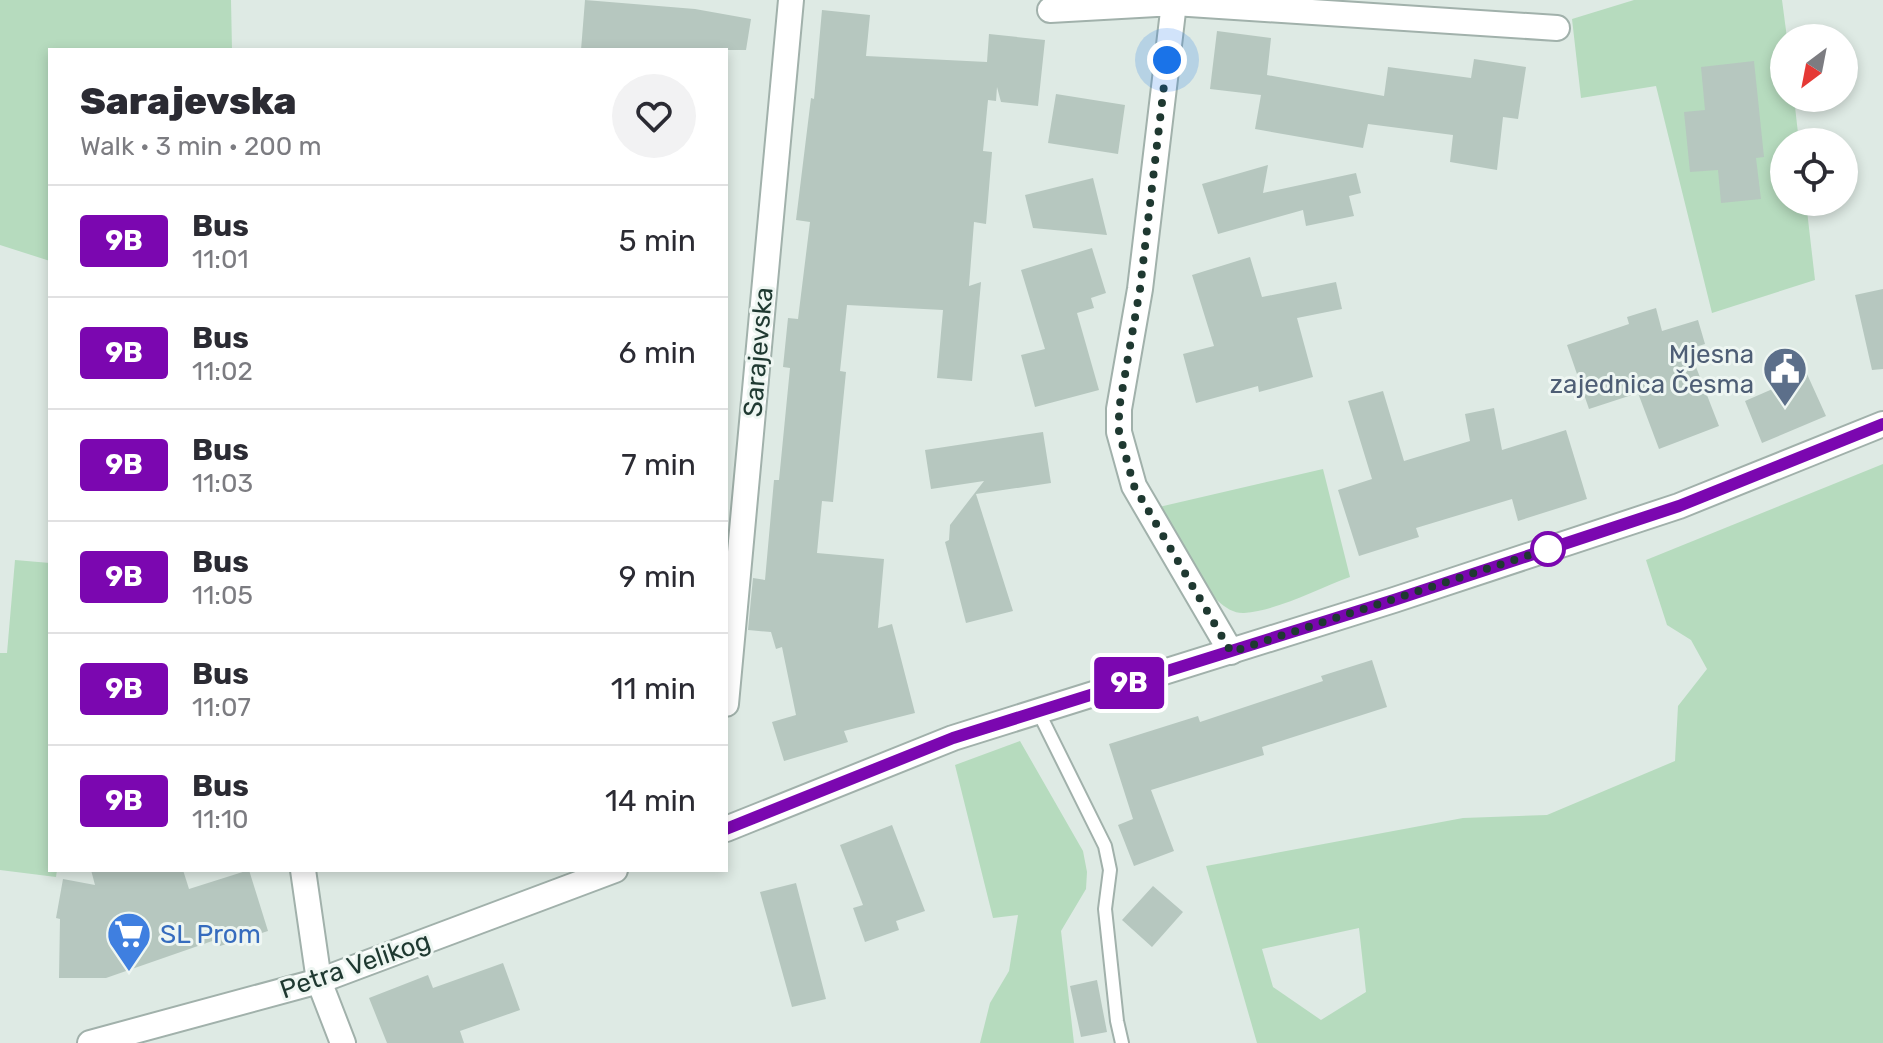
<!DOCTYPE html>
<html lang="en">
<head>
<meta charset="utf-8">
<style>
  :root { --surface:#fff; --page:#f2f2f3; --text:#2b2b33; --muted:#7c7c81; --line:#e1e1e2 }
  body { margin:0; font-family:Rubik,sans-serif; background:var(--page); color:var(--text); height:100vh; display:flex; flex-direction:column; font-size:30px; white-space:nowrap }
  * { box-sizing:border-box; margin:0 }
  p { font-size:26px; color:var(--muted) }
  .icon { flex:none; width:44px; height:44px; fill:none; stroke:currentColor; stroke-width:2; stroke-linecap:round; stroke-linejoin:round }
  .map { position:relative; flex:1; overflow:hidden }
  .sheet { position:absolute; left:48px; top:48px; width:680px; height:824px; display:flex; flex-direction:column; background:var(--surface); border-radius:0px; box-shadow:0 4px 12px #0003 }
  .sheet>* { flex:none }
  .badge { padding:0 16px; border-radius:6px; font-size:28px; line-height:52px }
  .needle { width:52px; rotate:212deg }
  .tools { position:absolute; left:1770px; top:24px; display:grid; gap:16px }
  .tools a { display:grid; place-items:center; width:88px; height:88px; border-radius:50%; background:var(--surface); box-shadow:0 4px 12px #0003; font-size:40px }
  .you { position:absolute; width:40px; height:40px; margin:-20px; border:6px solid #fff; border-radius:50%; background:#1a73e8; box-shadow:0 0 0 12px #1a73e833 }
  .map>.badge { position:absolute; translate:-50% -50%; box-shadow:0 0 0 4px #fff }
  .round { display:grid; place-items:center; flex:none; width:84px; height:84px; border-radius:42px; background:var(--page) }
  .summary { display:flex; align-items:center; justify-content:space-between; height:136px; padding:0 32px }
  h1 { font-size:38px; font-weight:800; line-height:60px }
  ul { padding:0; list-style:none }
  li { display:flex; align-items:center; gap:24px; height:112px; padding:0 32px; border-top:2px solid var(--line) }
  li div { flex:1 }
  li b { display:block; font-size:30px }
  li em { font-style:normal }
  li .badge { min-width:88px; font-weight:700; text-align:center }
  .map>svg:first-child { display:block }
  .green { fill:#b6dbbe; fill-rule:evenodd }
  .building { fill:#b6c7bf }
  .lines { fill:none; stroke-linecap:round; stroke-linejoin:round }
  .service-casing { stroke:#a1b1ab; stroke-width:16 }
  .minor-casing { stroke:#a1b1ab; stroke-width:28 }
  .tertiary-casing { stroke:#a1b1ab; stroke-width:28 }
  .service { stroke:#fff; stroke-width:12 }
  .minor { stroke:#fff; stroke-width:24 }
  .tertiary { stroke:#fff; stroke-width:24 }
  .line-casing { stroke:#fff; stroke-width:18 }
  .line { stroke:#7b07b0; stroke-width:12 }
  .walk { stroke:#1f3931; stroke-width:8; stroke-dasharray:0 14.4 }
  .stop-dot { fill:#fff; stroke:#7b07b0; stroke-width:4 }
  .labels { text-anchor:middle; stroke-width:6; stroke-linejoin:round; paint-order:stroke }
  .street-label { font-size:26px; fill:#1f3931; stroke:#eef6f2 }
  .service-label { font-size:26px; fill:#4e5e75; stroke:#eef6f2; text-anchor:end }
  .shop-label { font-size:26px; fill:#366cbe; stroke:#eef6f2; text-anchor:start }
</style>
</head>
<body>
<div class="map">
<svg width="1883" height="1043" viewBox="0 0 1883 1043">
  <rect width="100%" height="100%" fill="#deeae4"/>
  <!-- green -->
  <path class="green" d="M0,0h231l1,50h-182v211l-50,-16z
    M1634,0h148l5,38h-3v60h10l5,44h-15v60h22l9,78 -103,33 -56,-227 -75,12 -9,-79z
    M1883,464v579h-626l-51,-177 257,-48 84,-3 128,-54 3,-55 29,-37 -16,-29 -24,-15 -21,-65zM1359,928l7,64 -45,28 -48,-33 -11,-38z
    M1323,469l27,108c-33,12 -71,33 -106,36 -35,2 -69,-79 -85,-106z
    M15,560l35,3v307h7l-1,7 -56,-7v-217h7z
    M1020,741l63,110 4,21 -1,17 -25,42 13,112h-94l10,-40 19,-32 9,-56 -25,3 -38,-153z"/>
  <!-- building -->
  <path class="building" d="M585,0l110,9 56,10 -5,31h-165z
    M822,10l48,5 -4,41 121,6 2,-28 56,6 -7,66 -37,-4 -4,-15 -1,14 -8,-1 -5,51 9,1 -6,72 -12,-2 -5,64 12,-4 -9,99 -35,-3 6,-68 -96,-5 -7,66 6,1 -13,130 -11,-1 -5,52 67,6 -6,69 14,-4 23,89 -71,18 4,11 -64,19 -12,-39 24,-7 -14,-68 -6,2 -5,-17 -23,-2 5,-52 12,2 9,-100h5l11,-112 -7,-1 5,-49 10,1 12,-97 -14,-2 15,-122 3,1z
    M1217,31l54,7 -4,37 117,21 4,-29 83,11 3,-19 52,8 -8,52 -15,-2 -6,53 -47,-8 3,-27 -85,-11 -5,24 -108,-19 6,-34 -51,-6z
    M1754,61l10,96 -8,1 5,41 -40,4 -3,-33 -28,2 -6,-60 21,-2 -4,-43z
    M1056,94l69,11 -7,49 -70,-11z
    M1268,165l-5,28 93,-20 5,20 -12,3 5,20 -48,10 -3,-16 -85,24 -16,-50z
    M1093,178l14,57 -74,-7 -8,-33z
    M1092,248l14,45 -15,5 3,10 -17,5 22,77 -64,17 -14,-52 24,-6 -24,-79z
    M1250,257l12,40 74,-15 6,27 -45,9 16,59 -54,15 -1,-6 -62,17 -13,-49 31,-8 -22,-71z
    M1883,289v80l-11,1 -17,-75z
    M1656,308l6,23 36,-11 7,24 -16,5 30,77 -60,23 -21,-56 -49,16 -22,-64 62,-21 -2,-7z
    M1807,374l19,42 -64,27 -17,-42z
    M1383,391l21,70 66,-20 -5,-27 29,-6 8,42 64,-20 21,69 -69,22 -6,-22 -96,29 3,9 -60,19 -21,-66 34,-11 -24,-78z
    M1043,432l8,51 -75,11 37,117 -47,12 -21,-81 4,-2 1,-15 34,-44 -53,8 -6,-39z
    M1372,660l15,47 -125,40 2,8 -113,35 23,61 -40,15 -16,-41 15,-6 -24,-75 89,-28 2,6 123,-41 -2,-5z
    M892,825l33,86 -29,10 3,9 -34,12 -12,-34 10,-3 -23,-60z
    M91,870h92l6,19 60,-19 19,61 -48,15 -2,-7 -112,39h-47l1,-59 -4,-1 7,-39 32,6z
    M796,883l30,116 -34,8 -32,-115z
    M1153,886l30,26 -31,35 -30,-27z
    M503,963l17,47 -60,21 4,12h-77l-18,-45 59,-23 5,13z
    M1097,980l10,52 -26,5 -11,-51z"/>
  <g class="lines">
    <!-- service casing -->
    <g class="service-casing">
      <path id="service" d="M1038,711l67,135 5,24 -5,39 12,112 5,22"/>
    </g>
    <!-- minor casing -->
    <g class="minor-casing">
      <path id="minor" d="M1050,10l124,-7
        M1231,652l-97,-166 -15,-54v-23l21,-120 34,-286 383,25
        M726,704l65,-704
        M303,870l16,111 24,62"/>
    </g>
    <!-- tertiary casing -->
    <g class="tertiary-casing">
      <path id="tertiary" d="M726,829l227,-91 441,-138 285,-94 204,-82
        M90,1043l229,-62 296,-111"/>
    </g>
    <!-- service -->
    <use href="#service" class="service"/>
    <!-- minor -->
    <use href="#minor" class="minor"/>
    <!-- tertiary -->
    <use href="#tertiary" class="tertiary"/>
  </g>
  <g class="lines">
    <!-- line casing -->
    <g class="line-casing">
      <path id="line" d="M726,829l227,-91 441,-138 285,-94 204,-82"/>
    </g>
    <!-- line -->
    <use href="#line" class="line"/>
    <!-- walk -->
    <path class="walk" d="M1167,60l-27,229 -21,120v23l15,54 97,166 317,-103"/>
  </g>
  <!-- icons -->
  <defs>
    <g id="civic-pin" transform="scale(2.3)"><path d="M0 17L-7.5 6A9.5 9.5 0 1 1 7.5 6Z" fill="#5c6f8a" stroke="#eef6f2"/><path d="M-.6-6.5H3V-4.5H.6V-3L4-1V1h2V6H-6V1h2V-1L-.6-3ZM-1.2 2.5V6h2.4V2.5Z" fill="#fff"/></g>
    <g id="supermarket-pin" transform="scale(2.3)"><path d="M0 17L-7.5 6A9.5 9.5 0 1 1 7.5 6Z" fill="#3f7fe0" stroke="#eef6f2"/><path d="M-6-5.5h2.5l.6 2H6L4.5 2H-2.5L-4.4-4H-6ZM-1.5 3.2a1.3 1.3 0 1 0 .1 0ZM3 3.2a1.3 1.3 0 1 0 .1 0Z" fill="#fff"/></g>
  </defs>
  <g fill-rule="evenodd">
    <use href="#civic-pin" x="1785" y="369"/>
    <use href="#supermarket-pin" x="129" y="934"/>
  </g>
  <!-- markers -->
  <circle class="stop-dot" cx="1548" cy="549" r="16"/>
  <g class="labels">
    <!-- street labels -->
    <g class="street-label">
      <text transform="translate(758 352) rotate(-85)" y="9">Sarajevska</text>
      <text transform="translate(355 965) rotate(-19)" y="9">Petra Velikog</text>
    </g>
    <!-- service labels -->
    <g class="service-label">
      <text x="1754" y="363">Mjesna<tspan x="1754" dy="30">zajednica Česma</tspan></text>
    </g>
    <!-- shop labels -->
    <g class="shop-label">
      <text x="160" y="943">SL Prom</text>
    </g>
  </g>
</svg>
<div class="tools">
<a><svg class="needle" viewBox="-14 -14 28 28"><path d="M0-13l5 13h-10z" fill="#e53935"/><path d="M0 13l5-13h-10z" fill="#7c7c81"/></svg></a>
<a><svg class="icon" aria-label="locate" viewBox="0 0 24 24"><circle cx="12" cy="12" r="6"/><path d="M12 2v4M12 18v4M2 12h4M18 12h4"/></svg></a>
</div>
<div class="you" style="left:1167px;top:60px"></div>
<b class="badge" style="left:1129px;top:683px;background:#7b07b0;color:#fff">9B</b>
<section class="sheet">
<div class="summary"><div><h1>Sarajevska</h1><p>Walk · 3 min · 200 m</p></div><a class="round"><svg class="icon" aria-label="heart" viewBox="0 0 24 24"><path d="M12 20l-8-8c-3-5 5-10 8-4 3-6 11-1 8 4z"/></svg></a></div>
<ul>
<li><span class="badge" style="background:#7b07b0;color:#fff">9B</span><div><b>Bus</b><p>11:01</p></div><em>5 min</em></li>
<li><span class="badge" style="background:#7b07b0;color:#fff">9B</span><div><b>Bus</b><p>11:02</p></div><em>6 min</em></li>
<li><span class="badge" style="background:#7b07b0;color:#fff">9B</span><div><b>Bus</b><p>11:03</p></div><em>7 min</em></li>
<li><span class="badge" style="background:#7b07b0;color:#fff">9B</span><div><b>Bus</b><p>11:05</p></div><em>9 min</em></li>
<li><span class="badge" style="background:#7b07b0;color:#fff">9B</span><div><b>Bus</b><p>11:07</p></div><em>11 min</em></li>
<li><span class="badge" style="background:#7b07b0;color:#fff">9B</span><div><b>Bus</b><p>11:10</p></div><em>14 min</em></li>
</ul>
</section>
</div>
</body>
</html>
